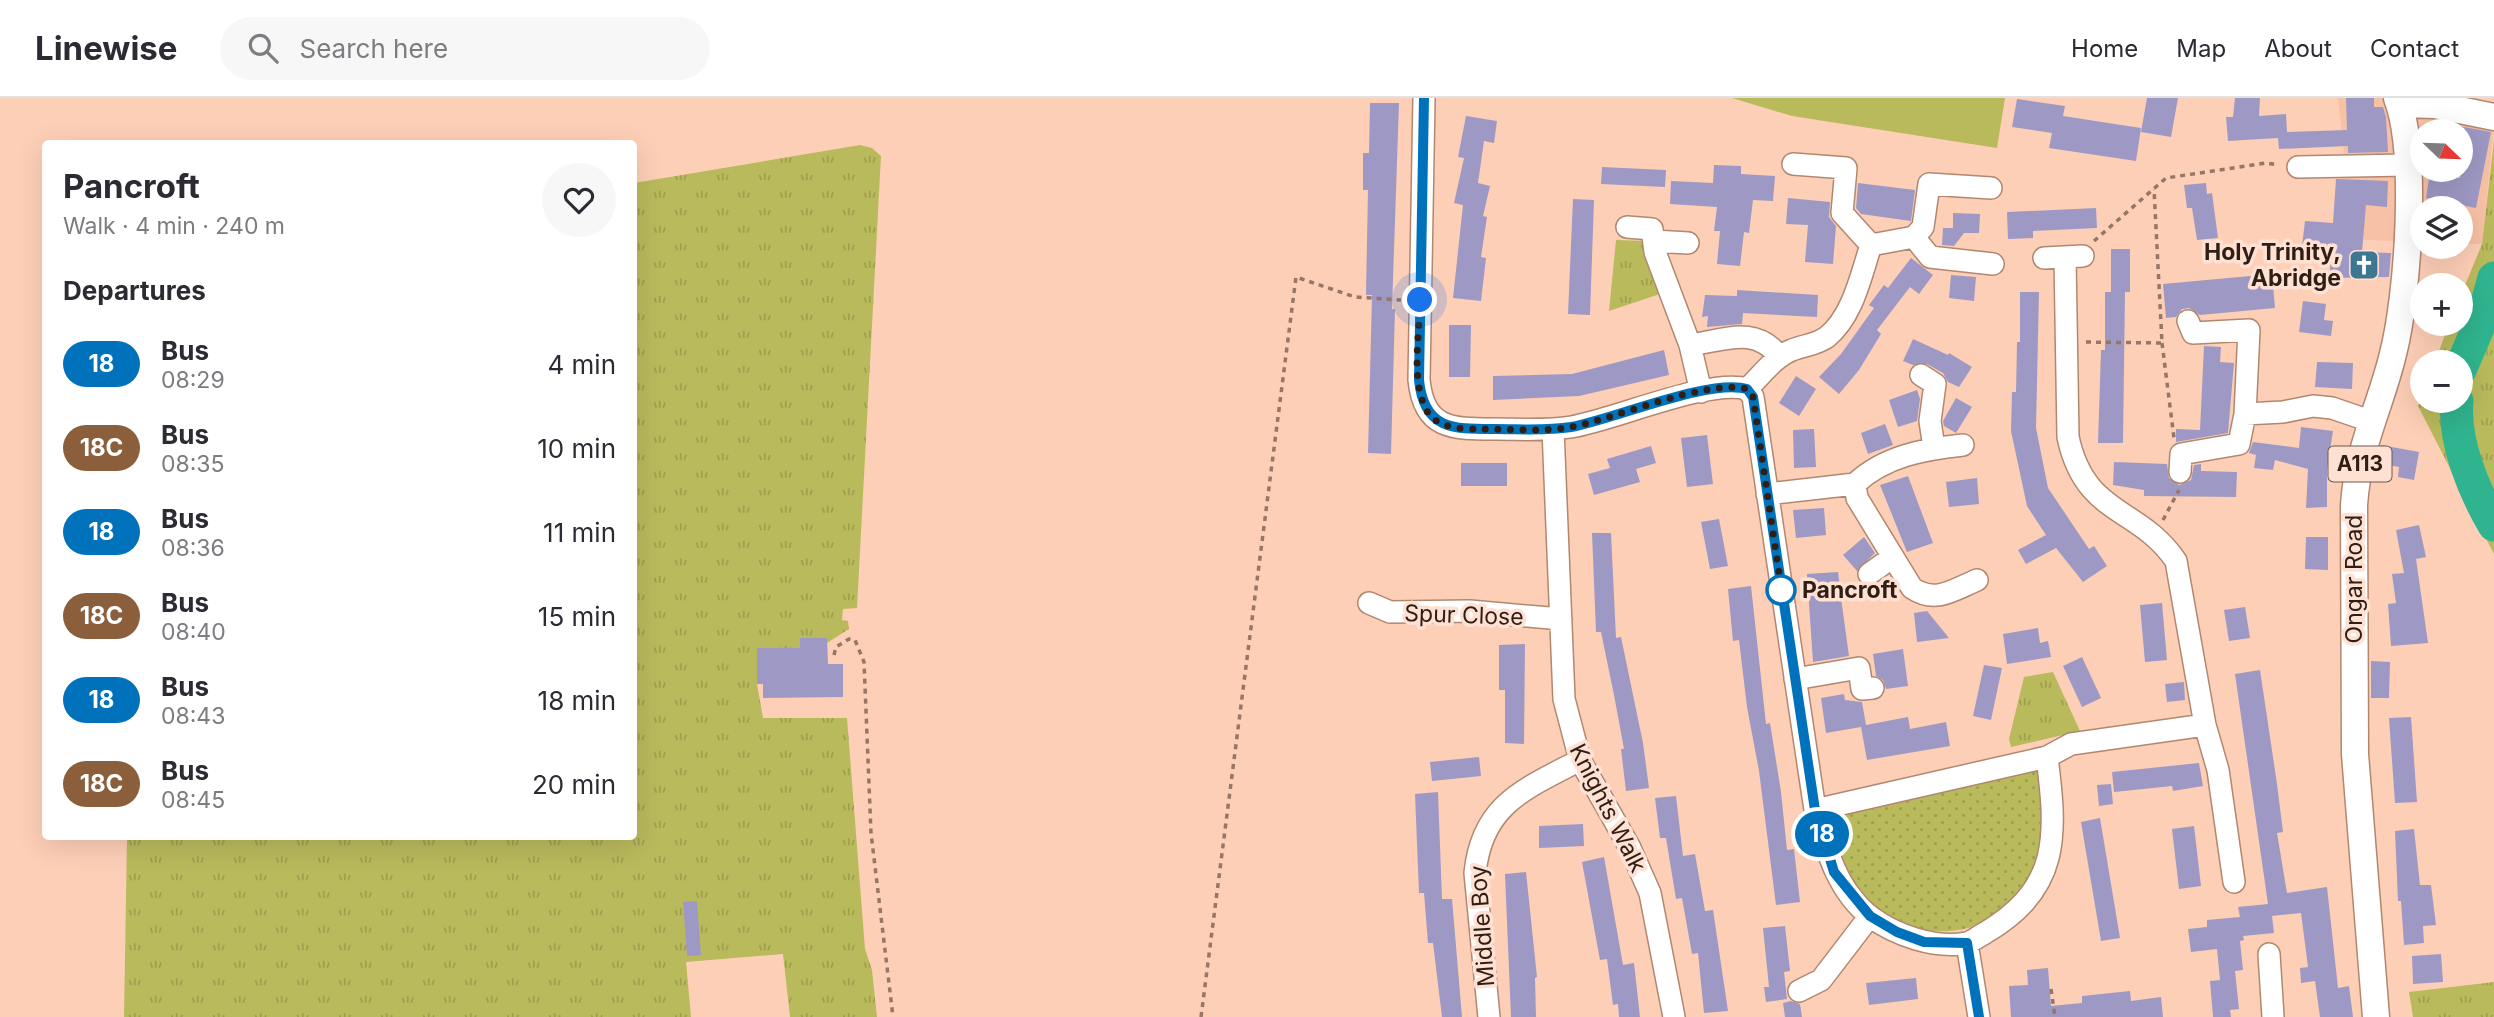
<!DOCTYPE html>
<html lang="en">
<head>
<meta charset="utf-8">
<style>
  :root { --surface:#fff; --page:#f7f7f7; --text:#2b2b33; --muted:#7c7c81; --line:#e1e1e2 }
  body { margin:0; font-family:Inter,sans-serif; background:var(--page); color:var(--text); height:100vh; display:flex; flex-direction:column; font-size:26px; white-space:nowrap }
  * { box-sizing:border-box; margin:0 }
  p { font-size:23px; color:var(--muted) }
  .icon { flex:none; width:38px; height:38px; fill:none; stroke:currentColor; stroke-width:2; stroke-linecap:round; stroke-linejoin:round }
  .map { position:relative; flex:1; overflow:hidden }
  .details { position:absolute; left:42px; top:42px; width:595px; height:700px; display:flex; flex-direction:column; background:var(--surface); border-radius:7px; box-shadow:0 7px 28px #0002 }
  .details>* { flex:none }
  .badge { padding:0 14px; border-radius:23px; font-size:24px; line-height:46px }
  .needle { width:46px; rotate:113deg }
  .controls { position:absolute; left:2410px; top:21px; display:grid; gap:14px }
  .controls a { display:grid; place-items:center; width:63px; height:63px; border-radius:50%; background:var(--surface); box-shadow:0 7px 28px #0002; font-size:35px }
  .you { position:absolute; width:35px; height:35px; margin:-18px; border:5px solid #fff; border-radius:50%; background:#1a73e8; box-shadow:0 0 0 10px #1a73e833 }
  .map>.badge { position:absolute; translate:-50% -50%; box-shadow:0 0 0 4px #fff }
  h2 { padding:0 21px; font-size:26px; line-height:63px }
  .round { display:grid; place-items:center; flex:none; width:74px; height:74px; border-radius:37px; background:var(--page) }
  .summary { display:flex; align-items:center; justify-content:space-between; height:119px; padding:0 21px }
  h1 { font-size:33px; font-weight:700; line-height:52px }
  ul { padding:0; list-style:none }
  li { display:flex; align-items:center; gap:21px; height:84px; padding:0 21px }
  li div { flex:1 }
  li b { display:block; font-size:26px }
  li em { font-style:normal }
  li .badge { min-width:77px; font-weight:700; text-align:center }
  header { display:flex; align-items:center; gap:42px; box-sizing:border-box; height:98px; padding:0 35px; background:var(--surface); border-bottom:2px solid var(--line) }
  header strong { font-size:33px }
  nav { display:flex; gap:38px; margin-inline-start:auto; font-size:24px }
  .search { width:490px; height:63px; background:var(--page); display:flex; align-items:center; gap:18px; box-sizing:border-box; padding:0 24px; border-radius:38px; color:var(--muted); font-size:26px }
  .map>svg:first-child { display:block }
  .built { fill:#f7c1a5; fill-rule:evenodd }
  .grass { fill:url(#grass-tufts) }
  .park { fill:url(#park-dots) }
  .pitch { fill:#b9ba5c }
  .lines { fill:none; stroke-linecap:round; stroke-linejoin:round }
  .river { stroke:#30b48f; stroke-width:33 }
  .building { fill:#9e99c4 }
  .minor-casing { stroke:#b28770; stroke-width:24 }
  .major-casing { stroke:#b28770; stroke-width:29 }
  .path { stroke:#967665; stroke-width:3.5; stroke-dasharray:5 5; stroke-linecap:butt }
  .minor { stroke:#fff; stroke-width:21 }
  .major { stroke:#fff; stroke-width:26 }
  .line-casing { stroke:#fff; stroke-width:16 }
  .line { stroke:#0072bc; stroke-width:10 }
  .walk { stroke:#2f1e15; stroke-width:7; stroke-dasharray:0 12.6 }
  .stop-dot { fill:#fff; stroke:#0072bc; stroke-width:3.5 }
  .labels { text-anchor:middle; stroke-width:7; stroke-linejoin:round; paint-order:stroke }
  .shield { fill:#fee1d2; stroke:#6d584e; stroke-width:2 }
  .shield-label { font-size:21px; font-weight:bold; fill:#2f1e15 }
  .poi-label { font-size:23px; font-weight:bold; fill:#2f1e15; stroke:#fee1d2; text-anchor:end }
  .street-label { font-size:23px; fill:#2f1e15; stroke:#fee1d2 }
  .stop-label { font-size:23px; font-weight:bold; fill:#2f1e15; stroke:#fee1d2; text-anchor:start }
</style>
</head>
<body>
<header>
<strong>Linewise</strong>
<div class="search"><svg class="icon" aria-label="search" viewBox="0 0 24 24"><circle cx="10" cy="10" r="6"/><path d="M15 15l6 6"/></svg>Search here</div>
<nav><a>Home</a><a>Map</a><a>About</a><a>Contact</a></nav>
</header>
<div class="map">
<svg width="2494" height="919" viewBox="0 0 2494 919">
  <defs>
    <pattern id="grass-tufts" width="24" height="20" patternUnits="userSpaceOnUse" patternTransform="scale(1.75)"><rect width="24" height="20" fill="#b9ba5c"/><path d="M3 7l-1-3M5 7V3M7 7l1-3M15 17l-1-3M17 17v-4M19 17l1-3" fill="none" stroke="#9f9f4f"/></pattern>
    <pattern id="park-dots" width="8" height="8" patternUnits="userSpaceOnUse" patternTransform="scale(1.75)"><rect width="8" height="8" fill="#b9ba5c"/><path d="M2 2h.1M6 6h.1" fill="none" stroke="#9f9f4f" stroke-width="1.8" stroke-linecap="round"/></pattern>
  </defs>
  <rect width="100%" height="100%" fill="#fecfb7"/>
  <!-- built -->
  <path class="built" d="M2338,0h78l78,30 -12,116h-21l-1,-36h-38v34l-82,-3 4,-87zM2422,33h38v39h-38z"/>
  <!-- grass -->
  <path class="grass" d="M2494,43v413l-76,-148 4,-10v5h38v-39h-25l14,-38h11l1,-29 21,-51z
    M860,47l12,3 9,8 -24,452 -14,1 -1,11 6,1 1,8 -22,14v-5h-26l-1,10h-43v36l6,34h84l18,231 7,21 5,47h-87l-7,-63 -97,8 5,55h-567l3,-180 507,-1v-653z
    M1616,142l33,1 17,51 -57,19z
    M2053,574l27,59 -69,16 -2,-8 15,-62z
    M2494,884v35h-81l-4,-25z"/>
  <!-- park -->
  <path class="park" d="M2037,672l4,5c1,37 5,72 -11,106 -25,54 -108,66 -153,29 -27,-22 -37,-55 -49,-87l2,-6z"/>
  <!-- pitch -->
  <path class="pitch" d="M1732,0h273l-8,50 -205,-32z"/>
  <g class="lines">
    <!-- river -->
    <path class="river" d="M2460,272l24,-56 10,-36
      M2457,303c-4,40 17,90 37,124"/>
  </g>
  <!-- building -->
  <path class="building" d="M2147,0h31l-7,39 -30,-5z
    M2235,0h25l-1,18 27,-2 1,18 60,-2 -1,-32h28v9h9l3,10 2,35 -40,1v-7l-69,3 -1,-11 -50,3 -2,-24h7z
    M2017,1l48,7 -2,10 78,12 -5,33 -87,-13 3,-15 -40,-6z
    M1370,5h29l-7,206h3l-4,145 -23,-1 4,-158h-6l2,-105h-5v-37h6z
    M1466,18l31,5 -3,22 -10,-2 -6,42 12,3 -7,30 4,1 -6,40 5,1 -5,43 -28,-3 10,-93 -9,-2 10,-45 -6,-1z
    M2431,23l60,11 -15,76 -50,-10 3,-20 13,3 1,-6 17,3v-47h-31z
    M1714,67l27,1v8l34,2 -2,25 -20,-1 -4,33 -5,-1 -4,34 -23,-2 3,-33h-6l3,-24 -47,-3 1,-23 42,2z
    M1602,69l64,3 -1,17 -64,-3z
    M2336,81l52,2 -1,26 -21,-2 -4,47 29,1 -2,24 -59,1v-29l-28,-3 3,-25 28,2z
    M1858,85l57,7 -4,31 -50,-7 -5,-6z
    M2206,85l1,11 5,-1 6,45 -21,2 -5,-32h-5l-3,-23z
    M1788,100l42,4 -1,15 7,9 -3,38 -28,-2 3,-37 -22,-1z
    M1573,101l21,1 -4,115 -22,-1z
    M2096,110l1,20 -64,3v7l-25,1 -1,-27z
    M1953,115l27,1 -1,19h-15l-10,13 -12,-1 1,-17h10z
    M2111,151h19v43h-5l-2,151h-25l3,-93h4v-58h6z
    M1911,160l22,17 -14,19 -9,-7 -33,43 4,4 -22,36 -20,24 -20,-17 22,-23 33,-46 -5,-3 15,-20 4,3z
    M2272,176l3,34 -75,7 -11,-7 -7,1 -6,8 -10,1 -3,-34z
    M1951,177l25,2 -2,24 -25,-3z
    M1737,192l81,5 -1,22 -74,-4 -1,11 -35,3 1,-11 -6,1 3,-22 32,1z
    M2020,194h19l-3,136 12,60 41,61 5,-3 13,20 -24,16 -27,-34 -30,16 -8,-14 28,-15 -19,-29 -16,-75 1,-39h4l1,-50h3z
    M2303,203l23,3 -2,16 9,1 -2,15 -32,-4z
    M1449,227h22l-1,52h-21z
    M1913,241l35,16 1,-2 23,14 -13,20 -11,-5 -5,-9 -16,-9 -14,1 -10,-4z
    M2204,248l17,1 -1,15 14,1 -6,70 -52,9v-13l24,1z
    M1664,252l5,25 -90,21 -86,4v-24l79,-2z
    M2317,264l36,1 -1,26 -37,-2z
    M1796,278l20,13 -17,27 -20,-13z
    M1917,292l3,9 -3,22 -19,6 -9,-27z
    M1956,300l16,9 -16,26 -12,-7 -1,-5z
    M1885,326l8,21 -25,9 -7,-21z
    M2301,329l32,4 -6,38v38l-21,1 2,-39 -33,-9 -2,10 -19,-2 2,-13 -7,-2 4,-11 46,6z
    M1814,331l2,38 -22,1 -1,-38z
    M1707,337l6,49 -26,3 -6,-49z
    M2381,347l38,7 -5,28 -16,-3 1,-10 -22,-4z
    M1651,348l5,17 -20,6 4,13 -46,13 -6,-21 22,-6 -3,-9z
    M2114,364l53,2 2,14 10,7 12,-5 3,-15 7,-1v7l36,1 -1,25 -92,-1v-6l-31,-5z
    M1461,365h46v23h-46z
    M1908,378l25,67 -26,9 -27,-67z
    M1977,380l2,26 -30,3 -3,-25z
    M1824,410l2,27 -30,3 -3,-28z
    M1719,421l9,47 -18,3 -9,-47z
    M2419,427l7,32 -10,2 12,84 -37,3 -3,-42 8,-1 -4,-29 12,-1 -8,-43z
    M1592,435h19l5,105 5,-1 22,106 6,45 -23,3 -5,-42h3l-10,-54 -13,-63h-5z
    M1864,439l11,16 -18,18 -14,-16z
    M2306,439h22v33l-23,-1z
    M1838,474l2,16 -15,12 16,-2 8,58 -36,6 -6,-88z
    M1751,488l15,138 4,-1 11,69 6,58 7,-1 6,53 -24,3 -17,-134 -12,-64 -8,-67 -6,1 -5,-52z
    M2162,505l5,57 -22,2 -5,-57z
    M2245,509l5,31 -21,3 -5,-31z
    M1927,513l22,27 -32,4 -3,-29z
    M2038,530l2,15 8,-2 3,16 -44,7 -4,-30z
    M800,540h27l1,26h15v33l-80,1v-14h-6v-36h43z
    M1525,546l-1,100 -19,-1v-53h-6v-45z
    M1903,551l5,37 -22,3 -3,-9 -7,-4 -3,-22z
    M2082,559l19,41 -19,9 -19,-41z
    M2371,563l19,1 -1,36h-18z
    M1984,567l18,3 -11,52 -18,-4z
    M2260,572l17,114 6,48 -6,1 10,60 40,-6 11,101 11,-2 4,31h-33l-5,-36 -14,2 -1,-15 8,-1 -7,-54 -29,3 2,17 -31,3 1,4 -4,1 3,29 -8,1 4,38 -9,1 1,7h-18l-3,-36 10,-1 -3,-31 -26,3 -3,-23 19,-2v-7l33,-3 -2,-10 30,-3 -33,-230z
    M2184,584l1,18 -18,2 -2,-18z
    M1844,596l1,6 17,2 4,23 42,-8 2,12 36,-7 4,24 -83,14 -6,-33 -35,6 -5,-35z
    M2411,619l6,85 -22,1 -6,-85z
    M1479,659l2,19 -49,5 -2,-19z
    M2199,665l4,23 -30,5 -1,-5 -58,6 -2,-20z
    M2111,686l2,20 -14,2 -2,-21z
    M1438,694l4,107h10l10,118h-20l-9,-74h-5l-4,-50h-5l-4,-99z
    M1676,698l7,60 12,-2 10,57 8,-1 15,101 -24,2 -6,-60 -6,1 -10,-56 -6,1 -10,-61h-6l-5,-40z
    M2100,720l20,120 -19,3 -20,-119z
    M1583,726l1,22 -45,2v-22z
    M2194,728l7,60 -22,3 -7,-60z
    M2414,731l6,56h11l5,40 -13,1 1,17 -20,2 -3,-44h-3l-3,-70z
    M1604,759l19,108 11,-2 6,54h-21l-1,-13 -5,1 -6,-46 -7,1 -18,-98z
    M1526,774l11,105 -2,1 1,39h-25l-6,-143z
    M697,803l4,54 -14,1 -4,-54z
    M1785,828l5,45 -6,1 3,27 -21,3 -2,-15h5l-6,-59z
    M2441,856l2,28 -30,2 -1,-28z
    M2048,870l3,38 31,-3v-7l48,-5 1,10 30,-4 2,20h-152l-2,-31 19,-1 -1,-15z
    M1916,880l2,21 -49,6 -3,-22z
    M1791,903l9,3 2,13h-17l-2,-14z"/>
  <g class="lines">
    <!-- minor casing -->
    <g class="minor-casing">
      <path id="minor" d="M1424,0l-5,282c5,50 34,49 77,49 25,0 50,2 75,-2 43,-7 138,-49 176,-38
        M1793,66l53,4 -4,45 29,32
        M2298,69l109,-2
        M1627,129l25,2 3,23 35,93
        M1914,139l9,-10 6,-43 62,4
        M1654,143l34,2
        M1871,147l43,-8 16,20 63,7
        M2044,160l39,-2
        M1921,277l14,9 -5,37 4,27
        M1747,291l6,8 62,413c11,39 22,81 56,107 24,18 64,32 95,26 6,-1 13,-7 19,-10 30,-18 54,-40 63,-75 8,-32 3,-68 -1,-101
        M1747,291c14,-13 27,-32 45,-39 12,-5 24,-5 35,-13 26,-21 34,-62 44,-92
        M1701,294l-11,-47c36,-5 65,-20 90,12
        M2245,316l38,-2 30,-6 19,2 38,13
        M1553,331l11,270 16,61 50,88 20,45 24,124
        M1963,347c-38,4 -79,11 -108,39l2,14 55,90c24,16 41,2 65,-8
        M2180,374l1,-18 58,-10 6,-30 4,-84 -56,3 -5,-12
        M1767,396l88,-10
        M1869,476l24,-17
        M1369,505l21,9 80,-1 91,8
        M1795,581l64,-11 3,21 11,-1
        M2205,627l13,45 16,112
        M1815,712l232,-53 24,-13 134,-19 -29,-164c-37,-55 -91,-44 -108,-124l-3,-180
        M1967,845l12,74
        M2269,856l4,63
        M1799,893l22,-11 49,-64
        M1489,919l-14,-144c7,-69 50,-84 105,-113"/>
    </g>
    <!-- major casing -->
    <g class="major-casing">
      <path id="major" d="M2399,6l36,1 59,12
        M2376,919l-21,-263 -1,-249c4,-59 26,-97 39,-151 15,-58 25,-201 4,-256"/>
    </g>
    <!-- path -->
    <path class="path" d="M2094,143l72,-63 100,-15 12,2
      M2086,244l76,1 -8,-154
      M2162,245l12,95
      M2163,422l16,-30
      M834,557l2,-8 13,-8 6,1 9,22 7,171 22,184
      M2051,891l4,28
      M1201,919l95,-740 59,20 46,3"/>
    <!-- minor -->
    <use href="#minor" class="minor"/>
    <!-- major -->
    <use href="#major" class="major"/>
  </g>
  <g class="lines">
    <!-- line casing -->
    <g class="line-casing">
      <path id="line" d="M1424,0l-5,282c5,50 34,49 77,49 25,0 50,2 75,-2 43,-8 139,-49 176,-38l6,8 62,413 19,62 36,44 27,16 27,10 43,1 12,74"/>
    </g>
    <!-- line -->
    <use href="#line" class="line"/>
    <!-- walk -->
    <path class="walk" d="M1420,202c0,34 -10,80 7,111 11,19 39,18 58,18 29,0 58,3 86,-2 43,-8 139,-49 176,-38l6,8 30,203 -2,-10"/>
  </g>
  <!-- icons -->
  <defs>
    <g id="church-square" transform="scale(1.575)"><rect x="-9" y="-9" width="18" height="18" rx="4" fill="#3e7791" stroke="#fee1d2"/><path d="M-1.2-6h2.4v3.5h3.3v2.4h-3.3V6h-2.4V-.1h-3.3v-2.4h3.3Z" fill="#fff"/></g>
  </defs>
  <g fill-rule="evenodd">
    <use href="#church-square" x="2364" y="167"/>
  </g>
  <!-- markers -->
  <circle class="stop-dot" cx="1781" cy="492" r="14"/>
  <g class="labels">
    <!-- shield labels -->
    <rect class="shield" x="2328.5" y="348.5" width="63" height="35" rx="5"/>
    <g class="shield-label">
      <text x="2360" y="373">A113</text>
    </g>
    <!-- poi labels -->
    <g class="poi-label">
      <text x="2341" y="162">Holy Trinity,<tspan x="2341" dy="26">Abridge</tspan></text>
    </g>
    <!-- street labels -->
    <g class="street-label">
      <text transform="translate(2354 481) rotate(-90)" y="8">Ongar Road</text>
      <text transform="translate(1464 517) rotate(2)" y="8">Spur Close</text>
      <text transform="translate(1608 710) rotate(63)" y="8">Knights Walk</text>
      <text transform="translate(1482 828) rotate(-94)" y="8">Middle Boy</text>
    </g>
    <!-- stop labels -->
    <g class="stop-label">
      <text x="1802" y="500">Pancroft</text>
    </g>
  </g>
</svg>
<div class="controls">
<a><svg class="needle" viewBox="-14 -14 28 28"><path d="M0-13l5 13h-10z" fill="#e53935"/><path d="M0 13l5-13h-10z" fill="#7c7c81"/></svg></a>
<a><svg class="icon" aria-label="layers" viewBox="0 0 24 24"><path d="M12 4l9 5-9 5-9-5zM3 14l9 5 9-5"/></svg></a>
<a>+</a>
<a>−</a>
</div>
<div class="you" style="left:1420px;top:202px"></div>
<b class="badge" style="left:1822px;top:736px;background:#0072bc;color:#fff">18</b>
<section class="details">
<div class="summary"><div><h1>Pancroft</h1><p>Walk · 4 min · 240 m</p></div><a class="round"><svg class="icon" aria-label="heart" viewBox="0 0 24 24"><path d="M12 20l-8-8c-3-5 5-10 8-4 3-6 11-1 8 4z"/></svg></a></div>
<h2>Departures</h2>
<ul>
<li><span class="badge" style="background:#0072bc;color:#fff">18</span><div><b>Bus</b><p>08:29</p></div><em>4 min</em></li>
<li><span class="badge" style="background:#8b5e3c;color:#fff">18C</span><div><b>Bus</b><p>08:35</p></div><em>10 min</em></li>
<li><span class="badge" style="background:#0072bc;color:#fff">18</span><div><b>Bus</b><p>08:36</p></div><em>11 min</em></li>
<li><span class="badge" style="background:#8b5e3c;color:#fff">18C</span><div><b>Bus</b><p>08:40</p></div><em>15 min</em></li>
<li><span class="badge" style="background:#0072bc;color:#fff">18</span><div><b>Bus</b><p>08:43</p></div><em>18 min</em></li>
<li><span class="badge" style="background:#8b5e3c;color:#fff">18C</span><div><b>Bus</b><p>08:45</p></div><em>20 min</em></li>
</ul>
</section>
</div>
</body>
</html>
